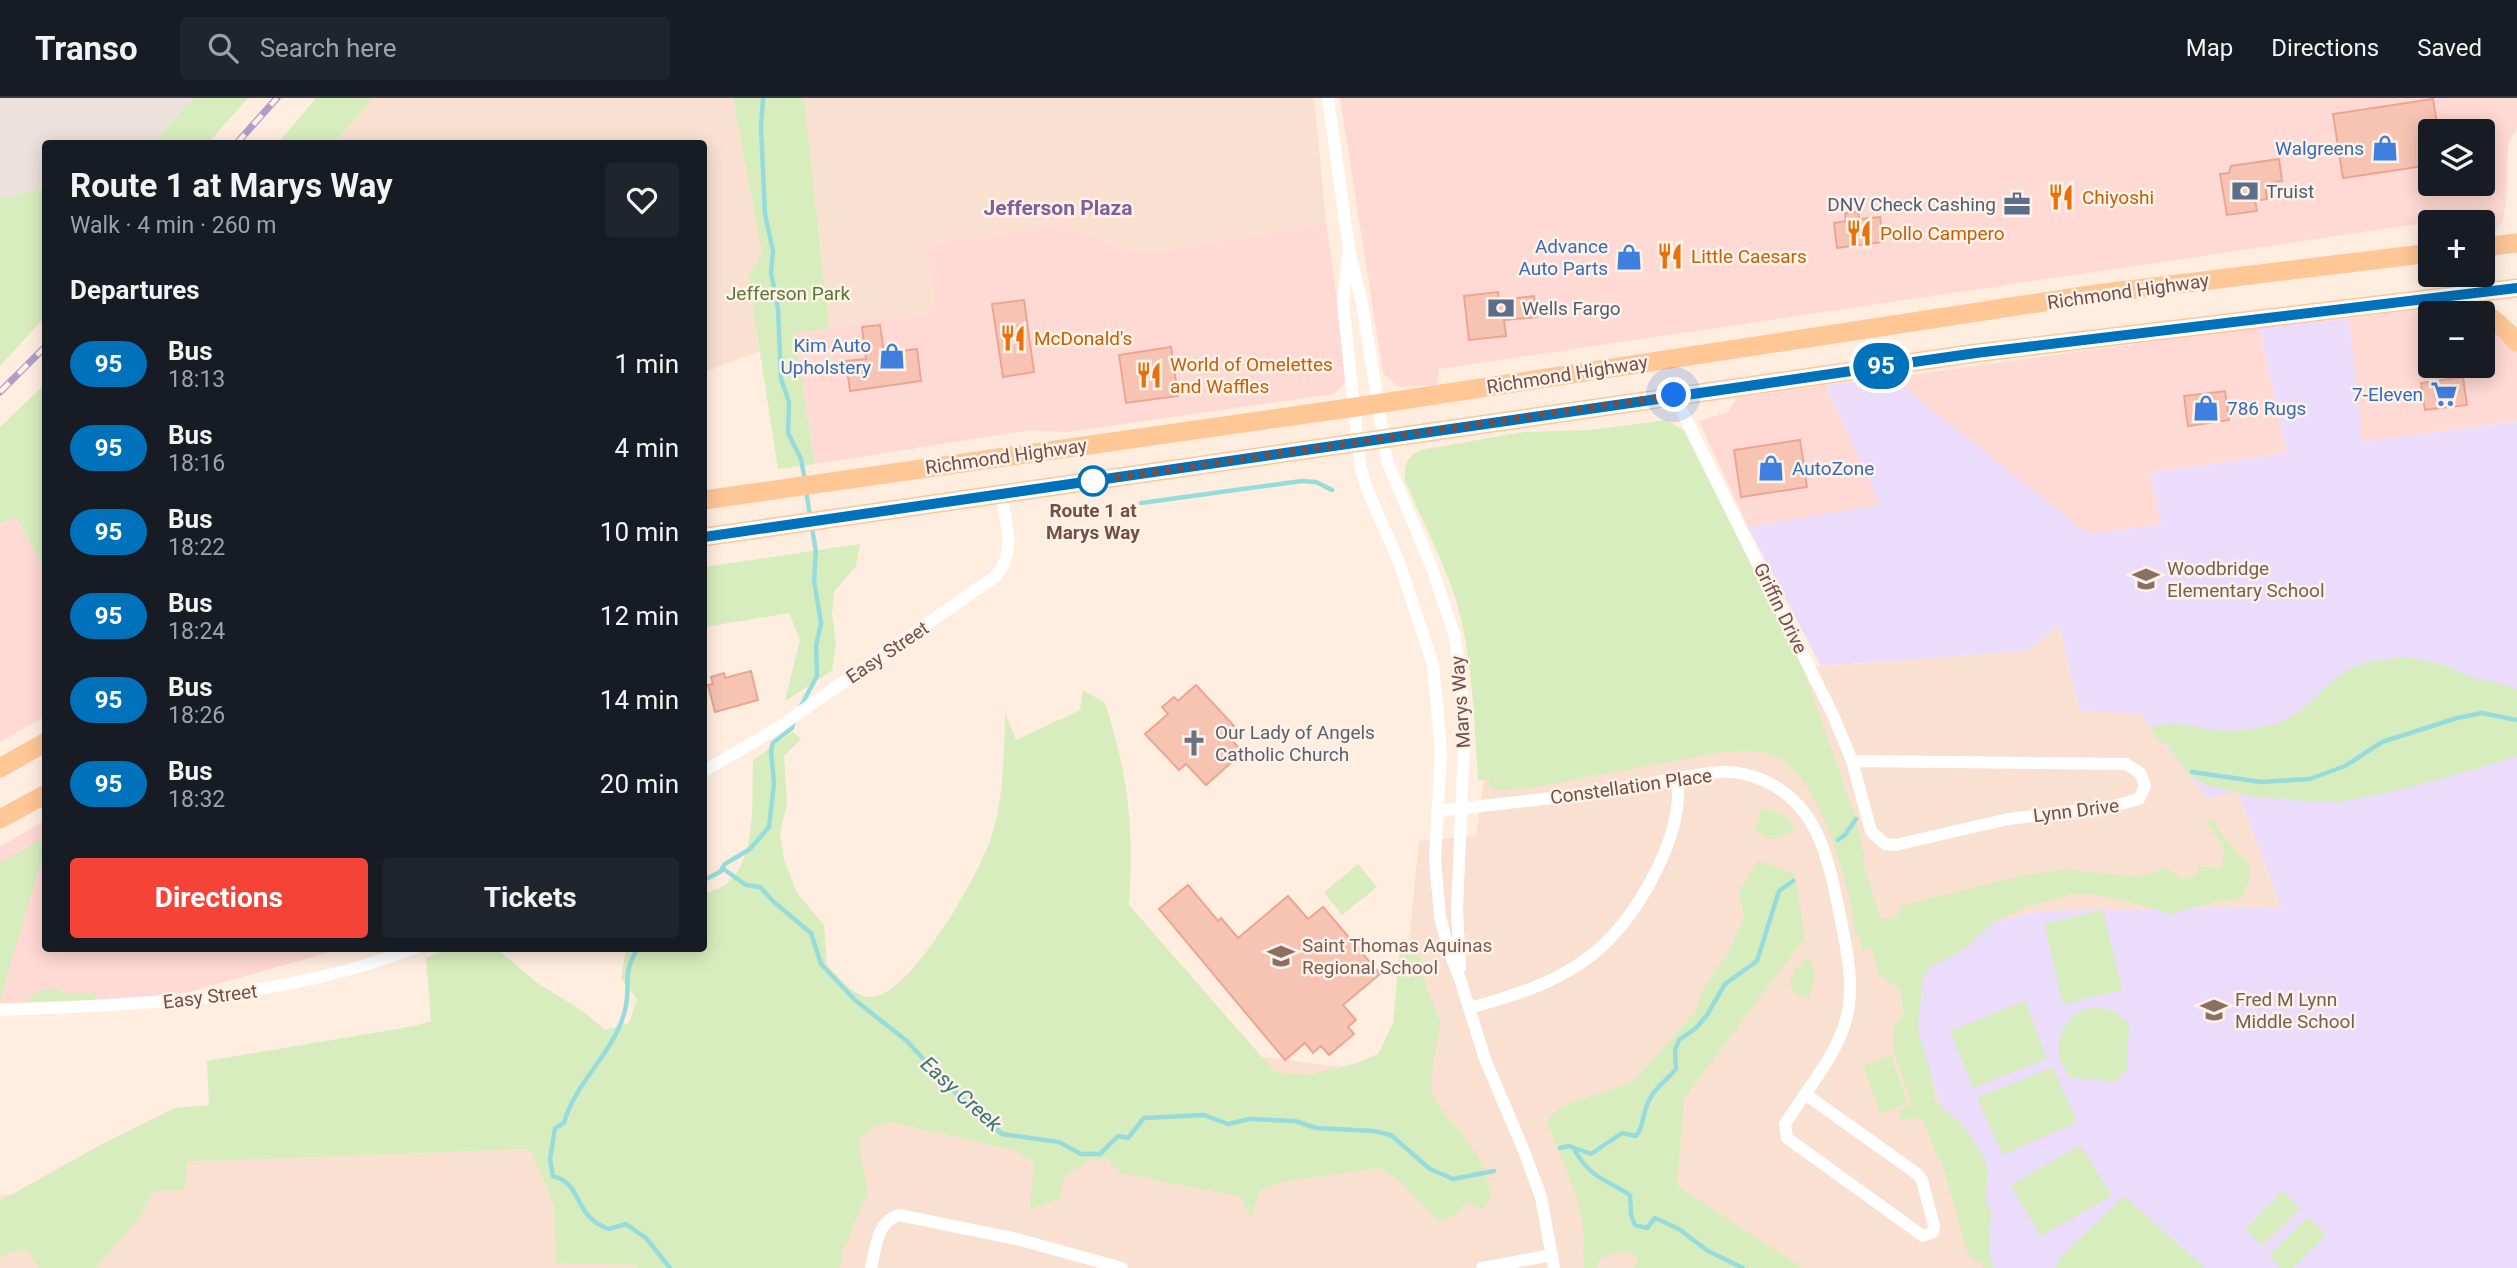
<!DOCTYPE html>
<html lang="en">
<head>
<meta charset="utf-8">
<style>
  :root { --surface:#171b24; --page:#20242c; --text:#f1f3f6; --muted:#9ea1a6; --line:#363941; --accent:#f54338 }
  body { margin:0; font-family:Roboto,sans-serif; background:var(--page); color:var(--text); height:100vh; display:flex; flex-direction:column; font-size:26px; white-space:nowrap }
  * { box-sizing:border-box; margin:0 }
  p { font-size:23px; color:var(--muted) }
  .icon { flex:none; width:38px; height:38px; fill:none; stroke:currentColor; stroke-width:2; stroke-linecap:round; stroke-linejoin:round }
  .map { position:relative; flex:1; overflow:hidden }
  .panel { position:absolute; left:42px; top:42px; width:665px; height:812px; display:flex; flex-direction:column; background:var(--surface); border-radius:7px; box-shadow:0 4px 18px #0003 }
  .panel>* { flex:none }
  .badge { padding:0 14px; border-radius:23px; font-size:24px; line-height:46px }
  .controls { position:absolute; left:2418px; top:21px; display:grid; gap:14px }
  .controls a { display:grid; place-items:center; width:77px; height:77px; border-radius:7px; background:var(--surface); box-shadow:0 4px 18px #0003; font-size:35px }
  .you { position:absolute; width:35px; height:35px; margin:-18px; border:5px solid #fff; border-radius:50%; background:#1a73e8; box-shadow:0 0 0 10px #1a73e833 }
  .map>.badge { position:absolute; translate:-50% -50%; box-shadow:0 0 0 4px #fff }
  h2 { padding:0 28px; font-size:26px; line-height:63px }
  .round { display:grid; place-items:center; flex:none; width:74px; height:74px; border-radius:7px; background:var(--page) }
  .head { display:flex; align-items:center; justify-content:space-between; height:119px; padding:0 28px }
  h1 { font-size:33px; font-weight:700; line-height:52px }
  .button { display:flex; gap:14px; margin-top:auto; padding:14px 28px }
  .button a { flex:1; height:80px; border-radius:7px; background:var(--accent); color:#fff; font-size:28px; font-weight:700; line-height:80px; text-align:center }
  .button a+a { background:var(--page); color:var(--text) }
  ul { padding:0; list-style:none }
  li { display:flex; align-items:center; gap:21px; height:84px; padding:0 28px }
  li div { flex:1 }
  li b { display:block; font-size:26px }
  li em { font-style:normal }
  li .badge { min-width:77px; font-weight:700; text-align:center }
  header { display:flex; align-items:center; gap:42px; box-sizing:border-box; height:98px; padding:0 35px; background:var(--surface); border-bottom:2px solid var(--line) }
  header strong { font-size:33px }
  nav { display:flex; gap:38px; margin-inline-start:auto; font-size:24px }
  .search { width:490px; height:63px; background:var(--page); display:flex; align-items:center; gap:18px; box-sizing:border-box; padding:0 24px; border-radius:7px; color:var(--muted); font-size:26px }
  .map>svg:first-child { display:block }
  .residential { fill:#f9e0d0 }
  .commercial { fill:#ffd9d3; fill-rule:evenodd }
  .industrial { fill:#ece1dc }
  .education { fill:#eadcfa }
  .green { fill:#d8edbd }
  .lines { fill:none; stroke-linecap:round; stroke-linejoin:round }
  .stream { stroke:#97dcdc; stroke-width:4.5 }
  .building { fill:#f7c4b4; stroke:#eba693; stroke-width:2 }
  .minor { stroke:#fff; stroke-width:12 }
  .primary { stroke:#ffc696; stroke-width:19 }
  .rail-casing { stroke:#ae9ec8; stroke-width:7 }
  .rail { stroke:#fff2e8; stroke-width:4.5; stroke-dasharray:13; stroke-linecap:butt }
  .line-casing { stroke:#fff; stroke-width:16 }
  .line { stroke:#0072bc; stroke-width:10 }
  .walk { stroke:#774e45; stroke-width:7; stroke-dasharray:0 12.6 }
  .stop-dot { fill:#fff; stroke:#0072bc; stroke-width:3.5 }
  .labels { text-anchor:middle; stroke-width:5; stroke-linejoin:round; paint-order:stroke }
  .shop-label { font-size:19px; fill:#366cbe; stroke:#fff2e8; text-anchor:end }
  .service-label { font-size:19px; fill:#4e5e75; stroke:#fff2e8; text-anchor:start }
  .food-label { font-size:19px; fill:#c56008; stroke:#fff2e8; text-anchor:start }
  .street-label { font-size:19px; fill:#774e45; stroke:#fff2e8 }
  .park-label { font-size:19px; fill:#567939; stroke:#fff2e8 }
  .stop-label { font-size:19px; font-weight:bold; fill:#774e45; stroke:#fff2e8 }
  .education-label { font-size:19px; fill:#785e54; stroke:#fff2e8; text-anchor:start }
  .worship-label { font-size:19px; fill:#5b616d; stroke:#fff2e8; text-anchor:start }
  .neighbourhood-label { font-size:21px; font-weight:bold; fill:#7d5f9c; stroke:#fff2e8 }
  .water-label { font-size:21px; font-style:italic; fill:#347777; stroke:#fff2e8 }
</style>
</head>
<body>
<header>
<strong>Transo</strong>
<div class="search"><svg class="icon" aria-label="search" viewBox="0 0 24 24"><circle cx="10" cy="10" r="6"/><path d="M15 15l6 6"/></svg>Search here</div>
<nav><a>Map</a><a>Directions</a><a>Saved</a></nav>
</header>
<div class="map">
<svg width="2517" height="1170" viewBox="0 0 2517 1170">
  <rect width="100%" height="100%" fill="#ffeddf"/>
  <!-- residential -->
  <path class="residential" d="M373,0h360l29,157 -14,22 12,74 -56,21v-228h-369z
    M804,0h510l12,124 -173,30 -29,-4 -60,-24 -136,20 8,67 -107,17z
    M2059,527l21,86 60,3 68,85 29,-10 44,118 -242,4 -149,37 103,320h-1169l52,-260 520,66 23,-233 57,-5 8,-57 337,-57 -18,-54 224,-17z
    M531,1051l23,55 2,58 80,3 2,3h-638v-73l185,-5 1,-28z"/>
  <!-- commercial -->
  <path class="commercial" d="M1340,0h1177v30l-9,16 -2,58 -3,19 -13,14 -7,-3v-10h-21l-6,-3 -25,3 -992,147 -2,16 -38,2 -16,-14zM2431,33h52v53h-52z
    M1326,124l20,140v19l-12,13 -267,38 -37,-2 -215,34 -21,-132 142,-21 -9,-67 138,-20 59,24 29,4z
    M2446,207l34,8h-49v53h52v-51l34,29v77l-155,21 -13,-123z
    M2259,229l28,126 -137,20 11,51 -74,10 -180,-143 -3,-15z
    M1826,287l55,121 -133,21 -49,-106 29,-9 9,-14z
    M16,419l29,53v146l-45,26v-218z
    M45,722l1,128 295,1 -149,42 -3,4 -189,8v-156z"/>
  <!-- industrial -->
  <path class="industrial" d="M0,0h193l-39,45 -108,1 -1,43 -45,12z"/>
  <!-- education -->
  <path class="education" d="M2349,221l14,123 154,-21v847h-524l-103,-320 149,-37 242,-4 -44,-117 -29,9 -68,-85 -60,-3 -21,-86 -32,26 -206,15 -73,-139 132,-22 -54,-120 78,-9 4,15 180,143 73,-10 -11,-51 137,-20 -28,-126z"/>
  <!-- green -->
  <path class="green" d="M193,0h55l-40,45h-54z
    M316,0h57l-38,45h-57z
    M733,0h71l25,230 -35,5 21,131 -37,5 -30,-193 14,-21z
    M45,89v130l-45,49v-167z
    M45,286v186l-29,-53 -16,7v-97z
    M1667,322l17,11 119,237 51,145 10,41v13l17,52 17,-3 1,-10 126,-31 41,-6 72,8 28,-9 17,11 14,-5 2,-7 22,1 4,-18 -19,-29 7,-1c5,8 9,16 16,23 20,23 27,18 15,52l-8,5 -17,1 -48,13 -67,-18 -25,-3 -26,6 -26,8 -34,16 -30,27 -33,17 -7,12 -5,45 2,15 11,33 4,29 27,23 21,32 5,15 -2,28 5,12 -2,42 4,15h-10v-3l-15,-10 -26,-92 -6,-8 -12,-33 -7,-4 -16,3 -2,-10 13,-6 -19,-55 1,-24 10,-13 -4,-24 -20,-13 -9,-29 -9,4 -2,-14 -4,-2c-6,-47 -32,-144 -71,-173 -18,-14 -42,-11 -63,-10l-197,37 -32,1 -5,-7 3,-5 -13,3c-4,-61 -5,-123 -22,-181 -13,-40 -34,-80 -51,-119 -2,-15 2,-25 16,-31l102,-18 66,-2z
    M860,446l-4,22 -22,26 -2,23 4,28 -4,28 -47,30 15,-61 -11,-27 -85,14v-60z
    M2404,559l41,8 27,13 32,6 13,6v66l-37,12 -85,23 -57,11h-19l-63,-5 -53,-13 -16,-12 -18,-25 -15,-11 -2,-9c21,-8 42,1 63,3 18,2 36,0 53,-4 35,-7 54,-42 84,-58 16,-8 34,-8 52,-11z
    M1083,592l22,13c24,75 29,124 24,202l146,167 33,3 49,-12 21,-9 15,-31 7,-75 19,4 7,35 15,35 -9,47v24l11,20 18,19 22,32 8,32 -8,13 -17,-6 -10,12 -18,6 -40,-41 -19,-12 -98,14 -22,10 -8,26 -10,-21 -121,-24 -13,-15 -19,3 -24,15 -4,22 -30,12 4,-48 -21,-12 -122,-28 -19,6 -14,12 10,53 -26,59 -2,16h-202l-2,-3 -80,-2 -2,-59 -24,-55 -343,13 -2,28 -31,1 -15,27 -43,50h-57l-11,-18 -19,2 -9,6v-57l102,-57 73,-36 34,-3 -2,-44 207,-35 17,-5 -5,-63 21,-9h50l39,33 48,30 21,18 24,-7 8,-24 -16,-21 5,-29 78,-1v-55c57,-9 47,-90 49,-133l40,-28 8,7 -17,17 3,48 -7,29 4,26 13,34 27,32 3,40c11,11 26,31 42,32 40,3 109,-122 121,-156 14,-40 14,-86 15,-128l11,27 64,-30z
    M1761,709l24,8 11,14c-21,10 -25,17 -42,-2l5,-7z
    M45,739v5l-5,3 4,8 -44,147v-137z
    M1758,762l37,14 10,64 -121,160 -7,88 126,82h-170l6,-7 -12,-10 -26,6 -4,11h-13l-1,-42 -7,-31 -29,-74 10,-11 25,-12 25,-6 27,-12 61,-68 8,-22 28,-43 13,-30 -5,-25z
    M1358,766l19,23 -35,28 -18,-23z
    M2103,812l19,80 -59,14 -19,-80z
    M1807,860c12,12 8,26 1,40l-4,-3h-7l-8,-11 7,-16z
    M56,891l14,5 27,-2 -2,8 -66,2 -2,-3 13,-9z
    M2025,903l22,58 -74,29 -23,-57z
    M2094,909l20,4 15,13 -2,45 -12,13 -44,-5c-25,-25 -9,-66 23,-70z
    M1891,958l17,48 -28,10 -17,-48z
    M2053,969l24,55 -74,33 -26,-57z
    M2080,1047l32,51 -72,40 -29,-51z
    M2282,1093l18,18 -38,37 -17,-17z
    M2124,1098l81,72h-150l7,-12z
    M2308,1119l18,18 -33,33h-12l-12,-12z"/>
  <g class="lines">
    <!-- stream -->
    <path class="stream" d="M763,0l-2,29 4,87 8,37 -2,22 7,35 3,71 8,23 -1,31 13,26 4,22
      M806,392l4,26
      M1141,405l161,-22 14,1 16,8
      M801,608l16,-30 -1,-30 5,-23 -7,-43 2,-28 -4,-24
      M2192,674l69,10 49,-3 35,-13 37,-24 75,-24 25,-5 35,7
      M1838,742l7,-5 11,-16
      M722,770l24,17 14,2 15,16 36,30 10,31 34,36 53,42 37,41 57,51 57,8 22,12h19l18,-18 10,2 16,-20 60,-3 24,9 22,-5 45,2 21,7 58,3 17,4 39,34 23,10 41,-8
      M704,782l16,-8 5,-8 25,-15 19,-22 5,-44 -3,-33 2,-7 19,-15 2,-8
      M638,850c-18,29 -6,35 -13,62 -10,43 -50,71 -61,113l-9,5 -5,32 3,16c31,8 19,40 56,53l17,-5 20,14 24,30
      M1560,1050l9,-2 22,8 31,-21 14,3c8,-9 6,-20 11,-31 5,-15 19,-24 29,-36l-1,-19 4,-10 17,-12 11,-13 18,-31 32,-23 22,-70 14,-10
      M1574,1051c16,29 30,29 56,46l1,20 4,10 12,3 8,-10 24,11 29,22 35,17"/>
  </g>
  <!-- building -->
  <path class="building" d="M2433,1l5,32h-7v34l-88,13 -10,-64z
    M2279,61l3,22 -17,3 2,15 -12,2 2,10 -30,4 -7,-41 9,-1 2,-7z
    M1858,114l1,7 21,-2 3,25 -46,6 -3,-25 12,-2 -1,-8z
    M1498,194l1,8 35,-4 3,21 -33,3 2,16 -37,4 -5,-44z
    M1024,202l10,72 -31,5 -11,-73z
    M880,227l4,28 33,-4 4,32 -71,10 -4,-30 20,-2 -4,-32z
    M1171,249l7,49 -52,7 -7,-48z
    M2463,279l4,28 -42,5 -4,-27z
    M2225,293l4,29 -41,6 -4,-30z
    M1800,342l7,47 -66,10 -7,-47z
    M751,573l7,29 -43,12 -7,-27 5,-1 -2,-7 13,-4 1,5z
    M1196,587l38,41 -8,8 17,18 -37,33 -20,-21 -7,6 -34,-36 23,-20 -6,-7 12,-10 4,4z
    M1188,787l30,36 3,-3 17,20 50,-42 20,23 15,-12 57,67 -37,31 13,15 -8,7 6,7 -25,21 -8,-9 -8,7 -8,-10 -20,17 -126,-151z"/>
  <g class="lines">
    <!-- minor -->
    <path class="minor" d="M1328,0l21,151 13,54 25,158 44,104 24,72 10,87 -8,185 3,59
      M1349,151l-6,54 17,162 6,22 33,75 34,103 8,87 -6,108 5,56 8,32 12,31 25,80 39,92 17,46 13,71
      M1674,297l159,320 19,46 19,70 14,13 10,1 113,-26 102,-12 29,-8 6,-13 -5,-13 -14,-9 -274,-3
      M704,673l72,-42 220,-153c21,-24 10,-53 5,-81
      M1437,713c58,-7 117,-12 174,-21 37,-5 73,-15 110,-18 14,-1 29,3 42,8 55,24 65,78 76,131 18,86 19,110 -34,183
      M1469,910c90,-24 144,-49 187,-137 15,-30 24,-58 22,-92
      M0,912c141,-5 282,-11 415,-62
      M1805,996l111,79 6,7 12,46 -1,6 -10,4 -136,-98 -2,-14z
      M871,1170c5,-20 5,-46 28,-53l118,24 105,29
      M1482,1170l70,-13"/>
    <!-- primary -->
    <path class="primary" d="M2483,149l34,-4
      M2449,199c29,8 48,23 68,45
      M704,402l652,-93 740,-113 335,-41
      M704,439l1272,-184 541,-65
      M0,670l46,-26
      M0,721l46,-25"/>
    <!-- rail casing -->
    <g class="rail-casing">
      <path id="rail" d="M236,46l41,-46
        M0,294l46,-46"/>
    </g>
    <!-- rail -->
    <use href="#rail" class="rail"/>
  </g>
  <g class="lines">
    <!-- line casing -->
    <g class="line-casing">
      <path id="line" d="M704,439l1272,-184 541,-65"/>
    </g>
    <!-- line -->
    <use href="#line" class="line"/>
    <!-- walk -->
    <path class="walk" d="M1093,383l581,-86"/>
  </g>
  <!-- icons -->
  <defs>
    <g id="shop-bare" transform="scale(2.1)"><path d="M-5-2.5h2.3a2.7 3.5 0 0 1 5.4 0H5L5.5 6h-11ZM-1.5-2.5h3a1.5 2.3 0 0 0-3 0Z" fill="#3f7fe0" stroke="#fff2e8" stroke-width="2.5" paint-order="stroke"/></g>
    <g id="bank-bare" transform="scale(2.1)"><path d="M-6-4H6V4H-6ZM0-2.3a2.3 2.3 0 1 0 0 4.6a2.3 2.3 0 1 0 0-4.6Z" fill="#5c6f8a" stroke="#fff2e8" stroke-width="2.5" paint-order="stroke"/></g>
    <g id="restaurant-bare" transform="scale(2.1)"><path d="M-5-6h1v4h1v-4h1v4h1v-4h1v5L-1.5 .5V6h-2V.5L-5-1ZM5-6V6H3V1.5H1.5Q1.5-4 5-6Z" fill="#e8710a" stroke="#fff2e8" stroke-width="2.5" paint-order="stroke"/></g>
    <g id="office-bare" transform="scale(2.1)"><path d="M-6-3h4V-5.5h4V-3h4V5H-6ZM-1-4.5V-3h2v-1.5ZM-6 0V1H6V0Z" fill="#5c6f8a" stroke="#fff2e8" stroke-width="2.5" paint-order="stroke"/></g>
    <g id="supermarket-bare" transform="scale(2.1)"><path d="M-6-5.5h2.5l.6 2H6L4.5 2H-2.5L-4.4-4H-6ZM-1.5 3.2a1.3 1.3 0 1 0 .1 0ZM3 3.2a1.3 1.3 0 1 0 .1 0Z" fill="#3f7fe0" stroke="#fff2e8" stroke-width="2.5" paint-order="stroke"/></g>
    <g id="school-bare" transform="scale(2.1)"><path d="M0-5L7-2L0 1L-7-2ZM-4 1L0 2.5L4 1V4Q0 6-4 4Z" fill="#8d6e63" stroke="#fff2e8" stroke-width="2.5" paint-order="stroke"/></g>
    <g id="church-bare" transform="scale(2.1)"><path d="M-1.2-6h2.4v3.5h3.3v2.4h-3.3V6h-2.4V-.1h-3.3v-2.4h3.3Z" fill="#6b7280" stroke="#fff2e8" stroke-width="2.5" paint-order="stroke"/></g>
  </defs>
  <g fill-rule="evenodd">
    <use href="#shop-bare" x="2385" y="50"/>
    <use href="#bank-bare" x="2245" y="93"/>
    <use href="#restaurant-bare" x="2061" y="99"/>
    <use href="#office-bare" x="2017" y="106"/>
    <use href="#restaurant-bare" x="1859" y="135"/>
    <use href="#restaurant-bare" x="1670" y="158"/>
    <use href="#shop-bare" x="1629" y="159"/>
    <use href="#bank-bare" x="1501" y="210"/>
    <use href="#restaurant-bare" x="1013" y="240"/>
    <use href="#shop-bare" x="892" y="258"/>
    <use href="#restaurant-bare" x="1149" y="277"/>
    <use href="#supermarket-bare" x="2444" y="296"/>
    <use href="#shop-bare" x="2206" y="310"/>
    <use href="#shop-bare" x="1771" y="370"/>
    <use href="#school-bare" x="2146" y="481"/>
    <use href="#church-bare" x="1194" y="645"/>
    <use href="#school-bare" x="1281" y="858"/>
    <use href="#school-bare" x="2214" y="912"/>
  </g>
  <!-- markers -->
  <circle class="stop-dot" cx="1093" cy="383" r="14"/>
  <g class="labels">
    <!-- shop labels -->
    <g class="shop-label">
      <text x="2364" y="57">Walgreens</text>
      <text x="1608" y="155">Advance<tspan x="1608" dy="22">Auto Parts</tspan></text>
      <text x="871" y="254">Kim Auto<tspan x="871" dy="22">Upholstery</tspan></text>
      <text x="2423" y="303">7-Eleven</text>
      <text x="2227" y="317" text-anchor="start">786 Rugs</text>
      <text x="1792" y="377" text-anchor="start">AutoZone</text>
    </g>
    <!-- service labels -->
    <g class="service-label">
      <text x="2266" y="100">Truist</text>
      <text x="1996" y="113" text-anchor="end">DNV Check Cashing</text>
      <text x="1522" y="217">Wells Fargo</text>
    </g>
    <!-- food labels -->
    <g class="food-label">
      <text x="2082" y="106">Chiyoshi</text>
      <text x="1880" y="142">Pollo Campero</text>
      <text x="1691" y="165">Little Caesars</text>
      <text x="1034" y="247">McDonald's</text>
      <text x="1170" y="273">World of Omelettes<tspan x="1170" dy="22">and Waffles</tspan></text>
    </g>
    <!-- street labels -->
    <g class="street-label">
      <text transform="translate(2128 193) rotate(-8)" y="7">Richmond Highway</text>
      <text transform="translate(1567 276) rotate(-9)" y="7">Richmond Highway</text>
      <text transform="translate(1006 358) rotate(-8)" y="7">Richmond Highway</text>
      <text transform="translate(1781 510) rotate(64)" y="7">Griffin Drive</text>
      <text transform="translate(887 554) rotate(-34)" y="7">Easy Street</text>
      <text transform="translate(1460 604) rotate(-94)" y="7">Marys Way</text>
      <text transform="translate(1631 688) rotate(-8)" y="7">Constellation Place</text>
      <text transform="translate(2076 712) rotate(-7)" y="7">Lynn Drive</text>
      <text transform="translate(210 898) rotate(-7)" y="7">Easy Street</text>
    </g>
    <!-- park labels -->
    <g class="park-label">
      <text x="788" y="202">Jefferson Park</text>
    </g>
    <!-- stop labels -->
    <g class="stop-label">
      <text x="1093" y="419">Route 1 at<tspan x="1093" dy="22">Marys Way</tspan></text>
    </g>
    <!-- education labels -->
    <g class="education-label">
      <text x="2167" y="477">Woodbridge<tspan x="2167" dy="22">Elementary School</tspan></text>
      <text x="1302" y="854">Saint Thomas Aquinas<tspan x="1302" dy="22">Regional School</tspan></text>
      <text x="2235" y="908">Fred M Lynn<tspan x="2235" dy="22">Middle School</tspan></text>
    </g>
    <!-- worship labels -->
    <g class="worship-label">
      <text x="1215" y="641">Our Lady of Angels<tspan x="1215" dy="22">Catholic Church</tspan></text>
    </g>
    <!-- neighbourhood labels -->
    <g class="neighbourhood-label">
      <text x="1058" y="117">Jefferson Plaza</text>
    </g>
    <!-- water labels -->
    <g class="water-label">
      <text transform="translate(961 996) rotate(42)" y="7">Easy Creek</text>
    </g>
  </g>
</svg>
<div class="controls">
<a><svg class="icon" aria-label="layers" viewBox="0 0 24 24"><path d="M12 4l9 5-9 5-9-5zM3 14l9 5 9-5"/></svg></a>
<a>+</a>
<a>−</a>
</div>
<div class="you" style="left:1674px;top:297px"></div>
<b class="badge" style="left:1881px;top:268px;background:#0072bc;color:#fff">95</b>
<section class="panel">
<div class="head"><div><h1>Route 1 at Marys Way</h1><p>Walk · 4 min · 260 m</p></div><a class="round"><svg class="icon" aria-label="heart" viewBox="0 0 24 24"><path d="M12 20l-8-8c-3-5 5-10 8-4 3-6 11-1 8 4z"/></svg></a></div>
<h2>Departures</h2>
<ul>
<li><span class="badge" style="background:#0072bc;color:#fff">95</span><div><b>Bus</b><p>18:13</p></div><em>1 min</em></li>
<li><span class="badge" style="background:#0072bc;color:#fff">95</span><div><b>Bus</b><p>18:16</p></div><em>4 min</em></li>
<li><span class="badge" style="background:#0072bc;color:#fff">95</span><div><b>Bus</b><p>18:22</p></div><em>10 min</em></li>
<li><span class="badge" style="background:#0072bc;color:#fff">95</span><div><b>Bus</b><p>18:24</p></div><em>12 min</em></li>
<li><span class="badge" style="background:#0072bc;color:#fff">95</span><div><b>Bus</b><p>18:26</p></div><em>14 min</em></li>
<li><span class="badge" style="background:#0072bc;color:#fff">95</span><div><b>Bus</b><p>18:32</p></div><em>20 min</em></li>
</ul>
<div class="button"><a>Directions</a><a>Tickets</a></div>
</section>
</div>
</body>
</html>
